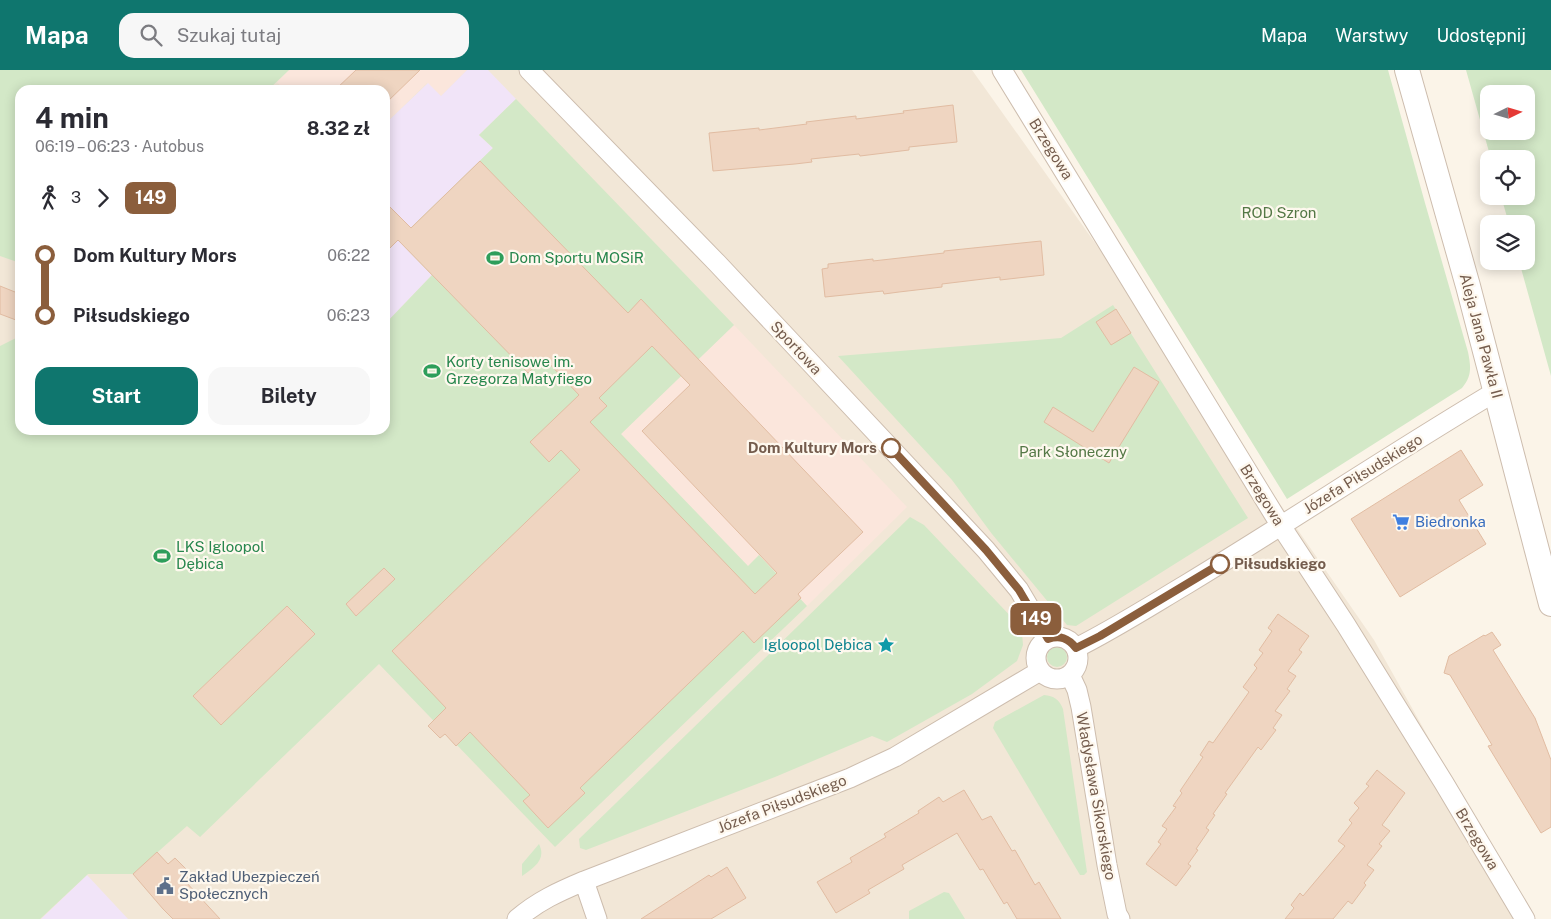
<!DOCTYPE html>
<html lang="pl">
<head>
<meta charset="utf-8">
<style>
  :root { --surface:#fff; --page:#f7f7f7; --text:#2b2b33; --muted:#7c7c81; --accent:#0f766e }
  body { margin:0; font-family:"Public Sans",sans-serif; background:var(--page); color:var(--text); height:100vh; display:flex; flex-direction:column; font-size:19px; white-space:nowrap }
  * { box-sizing:border-box; margin:0 }
  p { font-size:16px; color:var(--muted) }
  .icon { flex:none; width:28px; height:28px; fill:none; stroke:currentColor; stroke-width:2; stroke-linecap:round; stroke-linejoin:round }
  .map { position:relative; flex:1; overflow:hidden }
  .side { position:absolute; left:15px; top:15px; width:375px; height:350px; display:flex; flex-direction:column; background:var(--surface); border-radius:15px; box-shadow:0 2px 12px #0003 }
  .side>* { flex:none }
  .badge { padding:0 10px; border-radius:8px; font-size:18px; line-height:32px }
  .needle { width:32px; rotate:85deg }
  .tools { position:absolute; left:1480px; top:15px; display:grid; gap:10px }
  .tools a { display:grid; place-items:center; width:55px; height:55px; border-radius:10px; background:var(--surface); box-shadow:0 2px 12px #0003; font-size:25px }
  .map>.badge { position:absolute; translate:-50% -50%; box-shadow:0 0 0 2px #fff }
  .legs { display:flex; align-items:center; gap:8px; height:55px; padding:0 20px; font-size:16px }
  .legs p { margin-inline-start:auto }
  .summary { display:flex; align-items:center; justify-content:space-between; height:85px; padding:0 20px }
  h1 { font-size:28px; font-weight:700; line-height:38px }
  .cta { display:flex; gap:10px; margin-top:auto; padding:10px 20px }
  .cta a { flex:1; height:58px; border-radius:15px; background:var(--accent); color:#fff; font-size:20px; font-weight:700; line-height:58px; text-align:center }
  .cta a+a { background:var(--page); color:var(--text) }
  ul { padding:0 20px; list-style:none }
  li { display:flex; align-items:center; gap:18px; height:60px; font-size:19px }
  li i { display:grid; place-items:center; width:8px; height:100%; margin:0 6px; background:currentColor }
  li i::after { content:''; width:12px; height:12px; margin:-6px; border:4px solid; border-radius:50%; background:var(--surface) }
  li p { margin-inline-start:auto }
  li:first-child i { background:linear-gradient(#0000 50%,currentColor 0) }
  li:last-child i { background:linear-gradient(currentColor 50%,#0000 0) }
  header { display:flex; align-items:center; gap:30px; box-sizing:border-box; height:70px; padding:0 25px; background:var(--accent); color:#fff }
  header strong { font-size:24px }
  nav { display:flex; gap:28px; margin-inline-start:auto; font-size:18px }
  .search { width:350px; height:45px; background:var(--page); display:flex; align-items:center; gap:12px; box-sizing:border-box; padding:0 18px; border-radius:15px; color:var(--muted); font-size:19px }
  .map>svg:first-child { display:block }
  .residential { fill:#f2e7d7; fill-rule:evenodd }
  .commercial { fill:#fbe6dc }
  .education { fill:#f1e4f8 }
  .green { fill:#d3e8c7; fill-rule:evenodd }
  .building { fill:#efd5c1; stroke:#e1bca2; fill-rule:evenodd }
  .lines { fill:none; stroke-linecap:round; stroke-linejoin:round }
  .minor-casing { stroke:#cdbdae; stroke-width:21 }
  .tertiary-casing { stroke:#cdbdae; stroke-width:26 }
  .minor { stroke:#fff; stroke-width:19 }
  .tertiary { stroke:#fff; stroke-width:24 }
  .line-1-casing { stroke:#fff; stroke-width:11 }
  .line-1 { stroke:#8b5e3c; stroke-width:8 }
  .stop-1-dot { fill:#fff; stroke:#8b5e3c; stroke-width:2.5 }
  .labels { text-anchor:middle; stroke-width:4.5; stroke-linejoin:round; paint-order:stroke }
  .street-label { font-size:15px; fill:#745c4d; stroke:#fef8ee }
  .park-label { font-size:15px; fill:#547846; stroke:#fef8ee }
  .leisure-label { font-size:15px; fill:#27864d; stroke:#fef8ee; text-anchor:start }
  .stop-label { font-size:15px; font-weight:bold; fill:#745c4d; stroke:#fef8ee; text-anchor:end }
  .shop-label { font-size:15px; fill:#366cbe; stroke:#fef8ee; text-anchor:start }
  .culture-label { font-size:15px; fill:#0d838f; stroke:#fef8ee; text-anchor:end }
  .service-label { font-size:15px; fill:#4e5e75; stroke:#fef8ee; text-anchor:start }
</style>
</head>
<body>
<header>
<strong>Mapa</strong>
<div class="search"><svg class="icon" aria-label="search" viewBox="0 0 24 24"><circle cx="10" cy="10" r="6"/><path d="M15 15l6 6"/></svg>Szukaj tutaj</div>
<nav><a>Mapa</a><a>Warstwy</a><a>Udostępnij</a></nav>
</header>
<div class="map">
<svg width="1551" height="849" viewBox="0 0 1551 849">
  <rect width="100%" height="100%" fill="#fbf4e8"/>
  <!-- residential -->
  <path class="residential" d="M0,0h972l276,388 126,182 156,279h-1530zM20,20h365v340h-365z"/>
  <!-- commercial -->
  <path class="commercial" d="M289,0h178l-26,26 -14,-13 -42,41v-34h-101l-7,-8z
    M734,255l173,182 -100,99 -48,-51 -11,11 -127,-132z"/>
  <!-- education -->
  <path class="education" d="M467,0h21l28,29 -37,36 14,13 -94,93 33,34 -47,49v-200l43,-41 13,13z
    M87,805l41,44h-87z"/>
  <!-- green -->
  <path class="green" d="M0,0h289l-21,20h-248v173l-20,-7z
    M1021,0h367l37,133 43,149c3,15 4,24 -6,36l-175,111z
    M1466,0h85v306l-32,-115h7v-37h-17l-8,-28h25v-37h-35zM1489,24h37v37h-37z
    M516,29l218,226 -113,109 127,132 11,-11 48,51 -252,241 -176,-183 -179,173 -13,-11 -54,48h-45l-48,45h-40v-573l20,-10v94h365v-106l47,-49 -34,-35 95,-92 -14,-13z
    M1113,235l135,213 -172,108 -9,-1 -75,-91 -40,-54 -114,-124 223,-18z
    M910,447l14,8 93,98 5,10 1,12 -6,16 -45,33 -85,48 -15,-6 -97,41 -189,73 -6,-2 -1,-9z
    M1047 587a10 10 0 1 1 20 0a10 10 0 1 1-20 0Z
    M1044,625c10,1 15,4 19,14l24,163 -3,3h-4l-87,-147 2,-6z
    M539,774c8,16 -6,24 -17,32v-12z
    M944,822l5,1 16,26h-56v-8z"/>
  <!-- building -->
  <path class="building" d="M356,0h64l-35,34v-14h-50z
    M953,35l4,37 -48,5v3l-49,6 -1,-2 -48,5 1,3 -17,2 -82,7 -4,-38 50,-5v2l48,-6 -1,-2 50,-6v3l48,-6 -1,-2z
    M480,91l148,152 13,-14 222,233 -65,62 3,4 -47,45 -11,-12 -163,157 5,5 -37,35 -25,-27 7,-6 -60,-63 -14,14 -11,-12 -5,4 -12,-12 18,-18 -54,-57 188,-181 -19,-20 -12,12 -19,-20 49,-47 -35,-37 -16,15 -130,-133 -13,13v-51l26,26zM652,276l38,39 -48,46 135,142 -22,21 -165,-172 17,-16 -8,-8z
    M1041,171l3,34 -44,5v-3l-58,7v3l-43,5 -15,2 -1,-3 -58,6 -3,-28 6,-1v-4l45,-5v2l71,-8v-2z
    M0,216l20,8v15l-4,11 -16,-6z
    M1116,239l15,24 -20,12 -15,-23z
    M1134,297l25,15 -50,81 -65,-41 9,-15 40,25z
    M1461,380l22,35 -24,15 27,44 -86,53 -49,-78z
    M384,498l11,11 -39,37 -10,-12z
    M287,536l28,28 -94,91 -28,-29z
    M1278,544l31,22 -10,14 3,2 -14,19 8,5 -9,13 3,2 -15,20 7,4 -9,13 3,2 -15,20 -3,-3 -33,46 2,1 -14,20 2,1 -9,13 3,2 -13,19 2,1 -10,14 3,2 -15,20 -30,-22 15,-20 -3,-2 9,-13 -5,-3 14,-19 -3,-1 9,-13 -2,-2 23,-34 -3,-2 9,-14 4,2 36,-51 -6,-5 14,-19 -3,-3 9,-12 -4,-3 13,-19 -4,-3z
    M1492,562l9,13 -8,5 42,68 16,42v67l-10,6 -53,-87 4,-1 -42,-70 -6,-2 5,-17 35,-21 1,1z
    M1377,700l28,23 -23,32 8,6 -11,13 3,2 -15,19 7,5 -10,13 2,2 -14,19 -4,-3 -15,18h-48l9,-11 -3,-3 9,-12 3,3 42,-50 -7,-5 14,-18 -3,-3 10,-12 -5,-5 15,-17 -3,-2z
    M964,720l18,30 9,-4 21,35 3,-1 20,35 4,-3 22,37h-44l-10,-17 -3,2 -21,-35 -3,1 -23,-37 -55,32 2,4 -36,21 2,3 -34,20 -19,-31 35,-20 -2,-4 36,-21 -2,-3 35,-21 -1,-2 21,-14 4,5z
    M157,782l11,12 7,-6 17,17 -7,6 35,38h-47l-10,-10 -30,-35z
    M727,797l19,31 -35,21h-70l68,-44 2,2z"/>
  <g class="lines">
    <!-- minor casing -->
    <g class="minor-casing">
      <path id="minor" d="M529,0l188,193 269,287 33,40 29,49
        M1002,0l279,456 65,99 98,158 81,136
        M1036 588a21 21 0 1 1 42 0a21 21 0 1 1-42 0Z
        M1076,578c38,-19 74,-42 111,-64 104,-63 204,-130 308,-192
        M1070,605l7,15 4,17 26,158 10,49 3,5
        M584,811l13,38
        M517,849c21,-18 41,-27 67,-38l266,-103 45,-21 145,-86"/>
    </g>
    <!-- tertiary casing -->
    <g class="tertiary-casing">
      <path id="tertiary" d="M1407,0l61,216 83,318"/>
    </g>
    <!-- minor -->
    <use href="#minor" class="minor"/>
    <!-- tertiary -->
    <use href="#tertiary" class="tertiary"/>
  </g>
  <g class="lines">
    <!-- line-1 casing -->
    <g class="line-1-casing">
      <path id="line-1" d="M891,378l95,102 33,40 29,49c12,-4 20,-1 28,9l24,-12 120,-72"/>
    </g>
    <!-- line-1 -->
    <use href="#line-1" class="line-1"/>
  </g>
  <!-- icons -->
  <defs>
    <g id="stadium-bare" transform="scale(1.35)"><path d="M0-5a6.5 5 0 1 0 0 10a6.5 5 0 1 0 0-10ZM-3.5-1.8h7v3.6h-7Z" fill="#2e9e5b" stroke="#fef8ee" stroke-width="2.5" paint-order="stroke"/></g>
    <g id="supermarket-bare" transform="scale(1.35)"><path d="M-6-5.5h2.5l.6 2H6L4.5 2H-2.5L-4.4-4H-6ZM-1.5 3.2a1.3 1.3 0 1 0 .1 0ZM3 3.2a1.3 1.3 0 1 0 .1 0Z" fill="#3f7fe0" stroke="#fef8ee" stroke-width="2.5" paint-order="stroke"/></g>
    <g id="sight-bare" transform="scale(1.35)"><path d="M0-6L1.8-2.2L6-1.7L2.9 1.2L3.7 5.4L0 3.3L-3.7 5.4L-2.9 1.2L-6-1.7L-1.8-2.2Z" fill="#0f9aa8" stroke="#fef8ee" stroke-width="2.5" paint-order="stroke"/></g>
    <g id="civic-bare" transform="scale(1.35)"><path d="M-.6-6.5H3V-4.5H.6V-3L4-1V1h2V6H-6V1h2V-1L-.6-3ZM-1.2 2.5V6h2.4V2.5Z" fill="#5c6f8a" stroke="#fef8ee" stroke-width="2.5" paint-order="stroke"/></g>
  </defs>
  <g fill-rule="evenodd">
    <use href="#stadium-bare" x="495" y="188"/>
    <use href="#stadium-bare" x="432" y="301"/>
    <use href="#supermarket-bare" x="1401" y="452"/>
    <use href="#stadium-bare" x="162" y="486"/>
    <use href="#sight-bare" x="886" y="575"/>
    <use href="#civic-bare" x="165" y="816"/>
  </g>
  <!-- markers -->
  <g class="stop-1-dot">
    <circle cx="891" cy="378" r="9"/>
    <circle cx="1220" cy="494" r="9"/>
  </g>
  <g class="labels">
    <!-- street labels -->
    <g class="street-label">
      <text transform="translate(1051 79) rotate(58)" y="5">Brzegowa</text>
      <text transform="translate(1481 266) rotate(75)" y="5">Aleja Jana Pawła II</text>
      <text transform="translate(796 278) rotate(47)" y="5">Sportowa</text>
      <text transform="translate(1363 404) rotate(-32)" y="5">Józefa Piłsudskiego</text>
      <text transform="translate(1262 425) rotate(58)" y="5">Brzegowa</text>
      <text transform="translate(1096 726) rotate(80)" y="5">Władysława Sikorskiego</text>
      <text transform="translate(782 734) rotate(-21)" y="5">Józefa Piłsudskiego</text>
      <text transform="translate(1477 769) rotate(59)" y="5">Brzegowa</text>
    </g>
    <!-- park labels -->
    <g class="park-label">
      <text x="1279" y="148">ROD Szron</text>
      <text x="1073" y="387">Park Słoneczny</text>
    </g>
    <!-- leisure labels -->
    <g class="leisure-label">
      <text x="509" y="193">Dom Sportu MOSiR</text>
      <text x="446" y="297">Korty tenisowe im.<tspan x="446" dy="17">Grzegorza Matyfiego</tspan></text>
      <text x="176" y="482">LKS Igloopol<tspan x="176" dy="17">Dębica</tspan></text>
    </g>
    <!-- stop labels -->
    <g class="stop-label">
      <text x="877" y="383">Dom Kultury Mors</text>
      <text x="1234" y="499" text-anchor="start">Piłsudskiego</text>
    </g>
    <!-- shop labels -->
    <g class="shop-label">
      <text x="1415" y="457">Biedronka</text>
    </g>
    <!-- culture labels -->
    <g class="culture-label">
      <text x="872" y="580">Igloopol Dębica</text>
    </g>
    <!-- service labels -->
    <g class="service-label">
      <text x="179" y="812">Zakład Ubezpieczeń<tspan x="179" dy="17">Społecznych</tspan></text>
    </g>
  </g>
</svg>
<div class="tools">
<a><svg class="needle" viewBox="-14 -14 28 28"><path d="M0-13l5 13h-10z" fill="#e53935"/><path d="M0 13l5-13h-10z" fill="#7c7c81"/></svg></a>
<a><svg class="icon" aria-label="locate" viewBox="0 0 24 24"><circle cx="12" cy="12" r="6"/><path d="M12 2v4M12 18v4M2 12h4M18 12h4"/></svg></a>
<a><svg class="icon" aria-label="layers" viewBox="0 0 24 24"><path d="M12 4l9 5-9 5-9-5zM3 14l9 5 9-5"/></svg></a>
</div>
<b class="badge" style="left:1036px;top:549px;background:#8b5e3c;color:#fff">149</b>
<section class="side">
<div class="summary"><div><h1>4 min</h1><p>06:19 – 06:23 · Autobus</p></div><b>8.32 zł</b></div>
<div class="legs"><svg class="icon" aria-label="walk" viewBox="0 0 24 24"><circle cx="13" cy="4" r="2"/><path d="M13 8l-2 6 4 7M11 14l-3 7M7 12l3-4h3l4 4"/></svg>3<svg class="icon" aria-label="forward" viewBox="0 0 24 24"><path d="M9 5l7 7-7 7"/></svg><b class="badge" style="background:#8b5e3c;color:#fff">149</b></div>
<ul>
<li><i style="color:#8b5e3c"></i><b>Dom Kultury Mors</b><p>06:22</p></li>
<li><i style="color:#8b5e3c"></i><b>Piłsudskiego</b><p>06:23</p></li>
</ul>
<div class="cta"><a>Start</a><a>Bilety</a></div>
</section>
</div>
</body>
</html>
